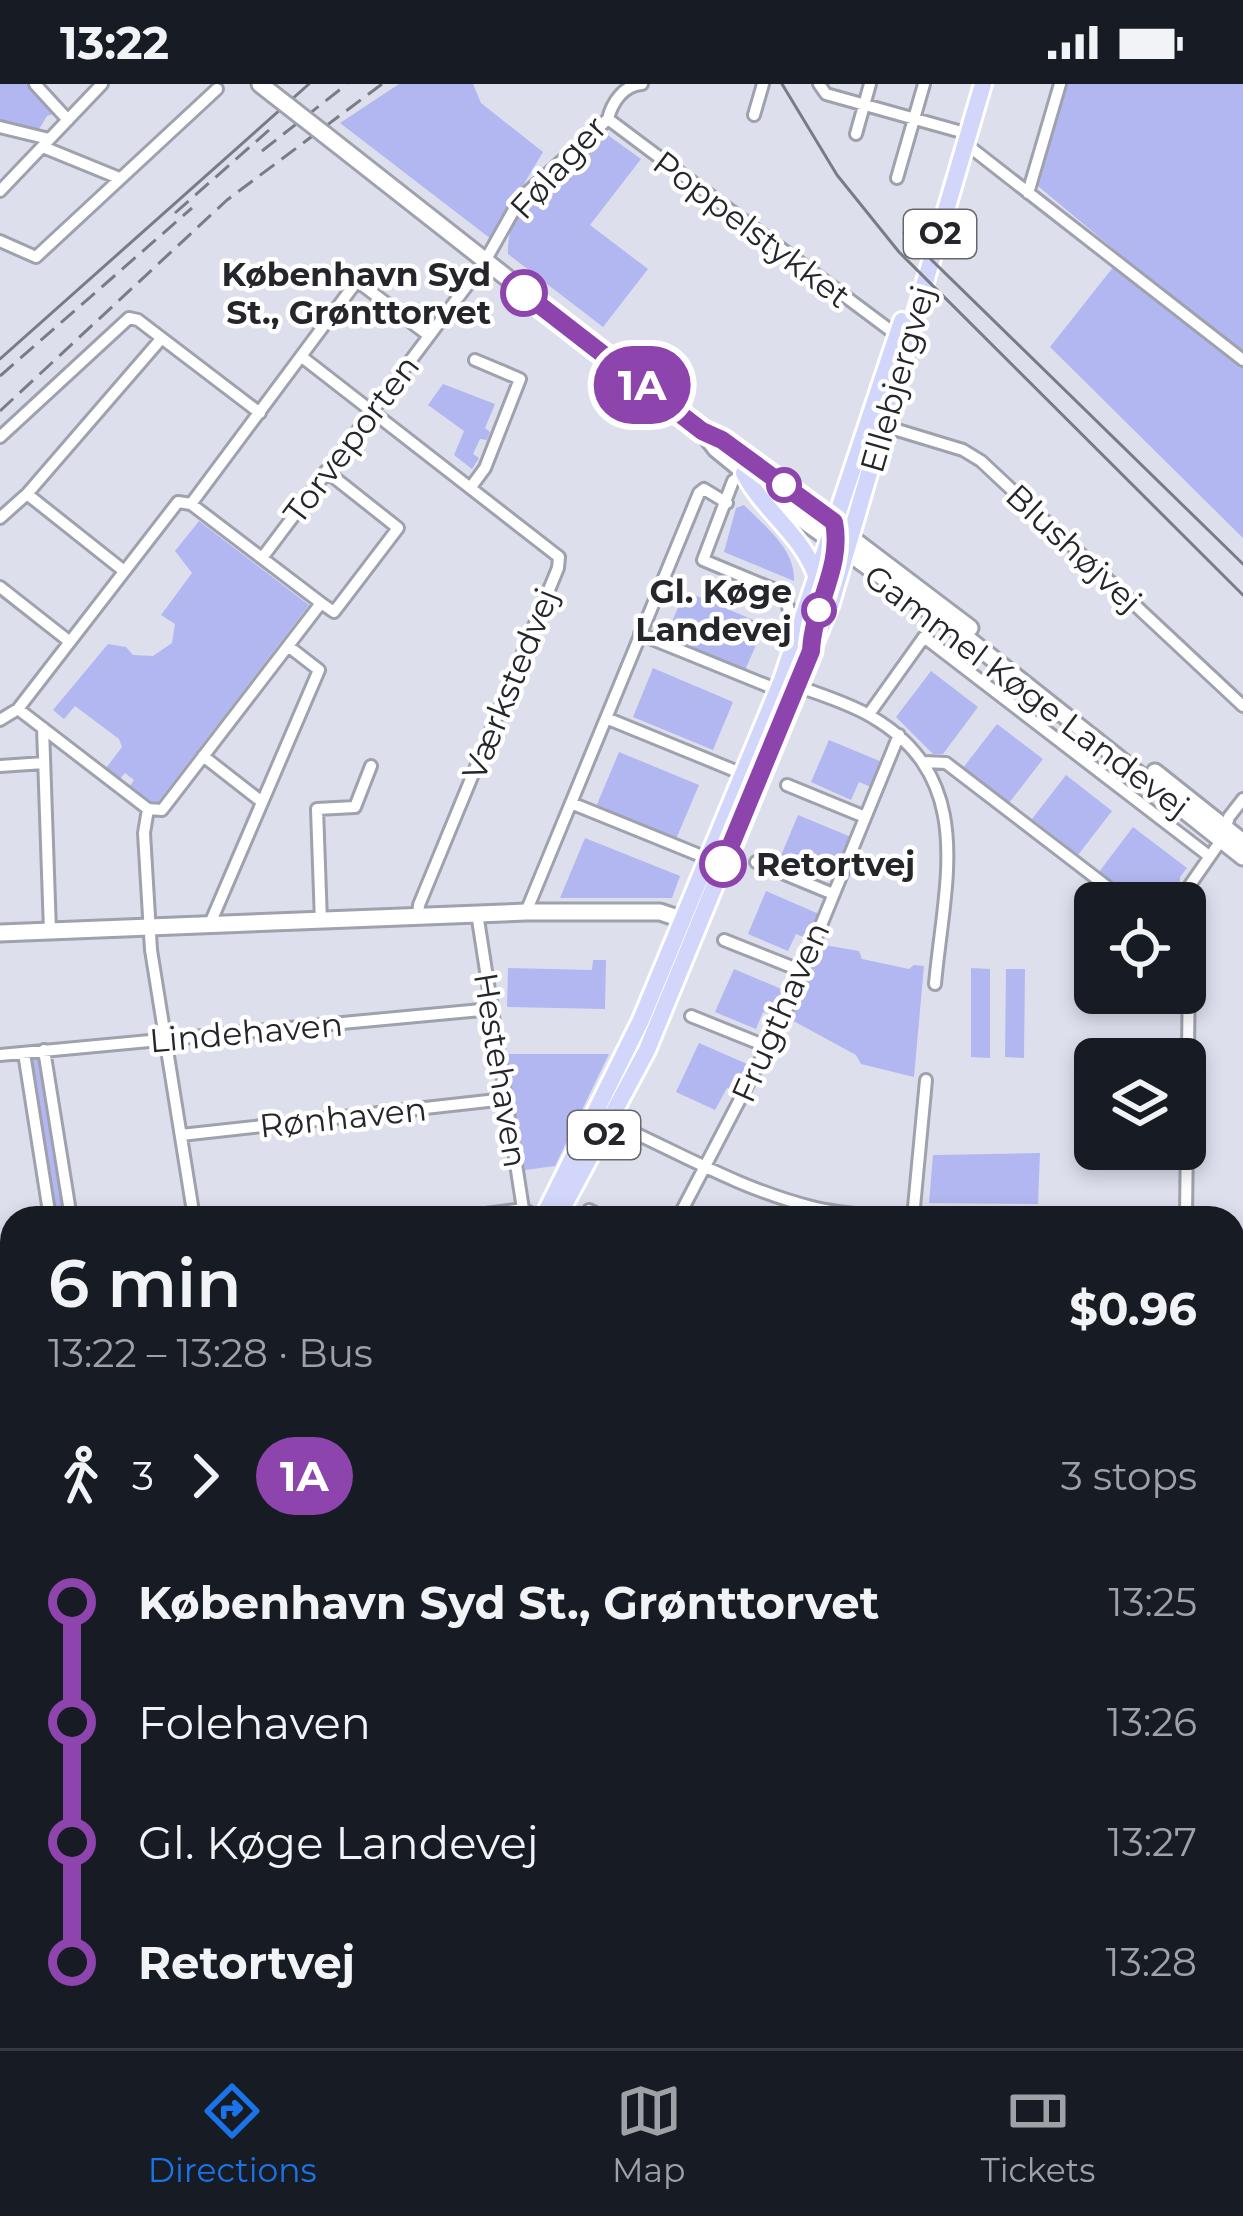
<!DOCTYPE html>
<html lang="en">
<head>
<meta charset="utf-8">
<style>
  :root { --surface:#171b24; --page:#20242c; --text:#f1f3f6; --muted:#9ea1a6; --line:#363941; --accent:#1a73e8 }
  body { margin:0; font-family:Montserrat,sans-serif; background:var(--page); color:var(--text); height:100vh; display:flex; flex-direction:column; font-size:45px; white-space:nowrap }
  * { box-sizing:border-box; margin:0 }
  p { font-size:39px; color:var(--muted) }
  .icon { flex:none; width:66px; height:66px; fill:none; stroke:currentColor; stroke-width:2; stroke-linecap:round; stroke-linejoin:round }
  .map { position:relative; flex:1; overflow:hidden }
  .side { position:absolute; left:0px; top:1122px; width:1245px; height:843px; display:flex; flex-direction:column; background:var(--surface); border-radius:36px 36px 0 0; box-shadow:0 6px 18px #0003 }
  .side>* { flex:none }
  .badge { padding:0 24px; border-radius:39px; font-size:42px; line-height:78px }
  .tools { position:absolute; left:1074px; top:798px; display:grid; gap:24px }
  .tools a { display:grid; place-items:center; width:132px; height:132px; border-radius:18px; background:var(--surface); box-shadow:0 6px 18px #0003; font-size:60px }
  .map>.badge { position:absolute; translate:-50% -50%; box-shadow:0 0 0 6px #fff }
  .legs { display:flex; align-items:center; gap:18px; height:132px; padding:0 48px; font-size:39px }
  .legs p { margin-inline-start:auto }
  .summary { display:flex; align-items:center; justify-content:space-between; height:204px; padding:0 48px }
  h1 { font-size:66px; font-weight:600; line-height:90px }
  ul { padding:0 48px; list-style:none }
  li { display:flex; align-items:center; gap:42px; height:120px; font-size:45px }
  li i { display:grid; place-items:center; width:18px; height:100%; margin:0 15px; background:currentColor }
  li i::after { content:''; width:30px; height:30px; margin:-15px; border:9px solid; border-radius:50%; background:var(--surface) }
  li p { margin-inline-start:auto }
  li:first-child i { background:linear-gradient(#0000 50%,currentColor 0) }
  li:last-child i { background:linear-gradient(currentColor 50%,#0000 0) }
  .status { display:flex; justify-content:space-between; align-items:center; height:84px; padding:0 60px; background:var(--surface); direction:ltr }
  .status svg { height:33px; fill:currentColor }
  .menu { display:flex; justify-content:space-around; align-items:center; height:168px; border-top:3px solid var(--line); background:var(--surface); font-size:33px; color:var(--muted) }
  .menu a { display:grid; justify-items:center; gap:6px }
  .menu .active { color:var(--accent) }
  .map>svg:first-child { display:block }
  .green { fill:#b2b7f1 }
  .lines { fill:none; stroke-linecap:round; stroke-linejoin:round }
  .river { stroke:#8084be; stroke-width:16 }
  .street-casing { stroke:#9fa1ad; stroke-width:16 }
  .secondary-casing { stroke:#9fa1ad; stroke-width:21 }
  .primary-casing { stroke:#fff; stroke-width:22 }
  .street { stroke:#fff; stroke-width:10 }
  .secondary { stroke:#fff; stroke-width:15 }
  .primary { stroke:#d3d6fb; stroke-width:16 }
  .tram { stroke:#7a7c85; stroke-width:3 }
  .rail { stroke:#7a7c85; stroke-width:3; stroke-dasharray:18 9; stroke-linecap:butt }
  .secondary-bridge-casing { stroke:#9fa1ad; stroke-width:21; stroke-linecap:butt }
  .secondary-bridge { stroke:#fff; stroke-width:15 }
  .line-1-casing { stroke:#fff; stroke-width:27 }
  .line-1 { stroke:#8e44ad; stroke-width:18 }
  .stop-1-dot { fill:#fff; stroke:#8e44ad; stroke-width:6 }
  .labels { text-anchor:middle; stroke-width:9; stroke-linejoin:round; paint-order:stroke }
  .shield { fill:#fff; stroke:#66676b; stroke-width:3 }
  .shield-label { font-size:30px; font-weight:bold; fill:#25262b }
  .street-label { font-size:33px; fill:#25262b; stroke:#fff }
  .stop-label { font-size:33px; font-weight:bold; fill:#25262b; stroke:#fff; text-anchor:end }
</style>
</head>
<body>
<div class="status"><b>13:22</b><svg viewBox="0 0 49 12"><path d="M0 12V9h3v3zM5 12V6h3v6zM10 12V3h3v9zM15 12V0h3v12zM26 1h20v11H26zM47 4h2v5h-2z"/></svg></div>
<div class="map">
<svg width="1243" height="1964" viewBox="0 0 1243 1964">
  <rect width="100%" height="100%" fill="#dddfed"/>
  <!-- green -->
  <path class="green" d="M0,0h28l27,29 -8,3 -9,15 -38,-10z
    M399,0h74l8,19 62,49 -52,87 -151,-116z
    M1054,0h189v454l-193,-191 72,-91 -95,-79z
    M605,49l36,26 -51,66 58,44 -45,58 -95,-73c-3,-55 60,-89 97,-121z
    M443,300l52,20 -10,24 5,4 -3,8 -7,-1 -7,15 6,4 -7,11 -18,-14 10,-24 -36,-26z
    M744,421c22,23 51,43 50,76l-70,-29 12,-44z
    M199,437l110,84 -154,201 -25,-20 4,-6 -9,-7 -5,6 -14,-11 16,-21 -3,-8 -44,-33 -11,13 -11,-9 55,-66 18,3 7,8 20,1 19,-13 3,-19 -14,-9 31,-42 -17,-22z
    M685,507l80,34 -20,45 -79,-34z
    M653,584l80,34 -20,48 -80,-33z
    M931,587l47,36 -35,47h-10l-37,-37z
    M997,640l46,35 -34,44 -46,-35z
    M829,656l53,22 -11,25 -12,-5 -8,18 -40,-18z
    M619,668l80,33 -23,54 -80,-32z
    M1066,691l46,36 -34,44 -46,-36z
    M798,731l53,22 -11,25 -12,-4 -8,17 -40,-17z
    M1133,743l54,41 -7,9 -1,13h-55l-25,-18z
    M585,754l95,38 -8,22h-112z
    M766,807l53,23 -11,25 -12,-5 -8,17 -40,-17z
    M818,860l41,7 3,8 47,10 5,-4 10,1 -10,111 -53,-13 -5,-9 -68,-37z
    M593,876h13l-1,49 -98,-2 1,-39 84,2z
    M971,884l19,1v89l-19,-1z
    M734,885l52,22 -10,25 -13,-4 -7,17 -41,-17z
    M1006,885h19l-1,89 -19,-1z
    M699,959l55,24 -13,26 -14,-5 -12,22 -39,-18z
    M506,970h103l-54,112 -30,4z
    M41,973l26,161h-13l-24,-160z
    M1040,1069l-2,51 -109,-1 4,-48z
    M1233,1699l10,23v225l-27,17h-618l43,-11h592z"/>
  <g class="lines">
    <!-- river -->
    <path class="river" d="M1233,1895l10,-26
      M1183,1964l14,-11"/>
    <!-- street casing -->
    <g class="street-casing">
      <path id="street" d="M35,0l33,36
        M819,0l7,10 132,37
        M754,31l9,-31
        M608,35l290,217
        M0,43l49,12
        M856,50l14,-50
        M966,60l277,216
        M43,63l76,31
        M897,94l27,-94
        M0,107l102,-107
        M1028,109l32,-109
        M0,157l36,16 181,-168
        M302,273l257,200 -1,11 -139,337 -1,11
        M884,342l79,24 18,11 262,245
        M0,353l129,-119 9,2 122,93
        M744,389l-11,8 -30,79 82,34 4,17 16,7
        M471,403l14,-19 35,-89 -45,-19
        M27,410l97,77
        M191,420l166,-223 71,54
        M0,434l27,-24 134,-155
        M262,474l222,-295 36,-64 88,-80c4,-17 16,-34 34,-35
        M0,503l70,55
        M640,550l138,56
        M795,601c25,10 54,18 77,32 106,62 72,166 63,267
        M18,625l130,100 14,1 159,-207 13,9 64,-84 -72,-57
        M869,630l55,-77 285,219
        M606,634l137,56
        M0,636l18,-11 160,-207 13,2 130,99
        M43,644l7,203
        M203,672l59,46
        M924,678l22,1 172,132 71,2
        M0,682l44,-3
        M787,701l78,32
        M571,719l138,56
        M148,725l-4,24 7,117 43,268
        M756,778l77,32
        M526,828l173,-419 5,-4 23,14
        M477,829l46,296 16,9
        M321,838l-4,-113 38,-2 16,-41
        M209,842l110,-256 -31,-24
        M724,856l78,31
        M691,932l77,31
        M44,966l27,168
        M24,969l26,165
        M0,971l492,-46
        M611,1038c67,30 129,67 201,85 27,7 56,8 84,11
        M181,1051l325,-36
        M589,1126l16,8
        M454,1134l69,-9
        M678,1134l107,-205 114,-278
        M913,1134l13,-138
        M1076,1134l110,-1
        M1186,1134l4,-333 32,-46 7,-22 14,-18
        M1233,1312h10
        M1233,1430l10,-1
        M0,1583l12,77
        M59,1953l3,11
        M1234,1964l9,-6"/>
    </g>
    <!-- secondary casing -->
    <g class="secondary-casing">
      <path id="secondary" d="M260,0l14,11
        M324,50l378,297 14,18 92,75 155,111 280,222
        M705,348l17,8 248,188
        M1155,688l88,70
        M0,849l526,-21h134l30,10
        M1233,1603l10,-5
        M207,1964l49,-6"/>
    </g>
    <!-- primary casing -->
    <g class="primary-casing">
      <path id="primary" d="M744,389c20,39 59,62 73,105
        M543,1134l98,-198 141,-340 120,-359
        M557,1134l90,-168 184,-447 152,-519
        M169,1964l4,-11
        M189,1964l2,-11"/>
    </g>
    <!-- street -->
    <use href="#street" class="street"/>
    <!-- secondary -->
    <use href="#secondary" class="secondary"/>
    <!-- primary -->
    <use href="#primary" class="primary"/>
    <!-- tram -->
    <path class="tram" d="M782,0l55,91 62,77 344,343
      M904,149l339,331
      M0,275l309,-275"/>
    <!-- rail -->
    <path class="rail" d="M262,67l85,-67
      M175,129l94,-83
      M0,292l192,-168
      M0,327l227,-211 155,-116"/>
    <!-- secondary-bridge casing -->
    <g class="secondary-bridge-casing">
      <path id="secondary-bridge" d="M274,11l50,39"/>
    </g>
    <!-- secondary-bridge -->
    <use href="#secondary-bridge" class="secondary-bridge"/>
  </g>
  <g class="lines">
    <!-- line-1 casing -->
    <g class="line-1-casing">
      <path id="line-1" d="M524,209l178,138 20,9 112,82c9,46 -21,83 -23,129l-88,213"/>
    </g>
    <!-- line-1 -->
    <use href="#line-1" class="line-1"/>
  </g>
  <!-- markers -->
  <g class="stop-1-dot">
    <circle cx="524" cy="209" r="21"/>
    <circle cx="784" cy="401" r="15"/>
    <circle cx="819" cy="526" r="15"/>
    <circle cx="723" cy="780" r="21"/>
  </g>
  <g class="labels">
    <!-- shield labels -->
    <g class="shield">
      <rect x="904" y="126" width="72" height="48" rx="9"/>
      <rect x="568" y="1027" width="72" height="48" rx="9"/>
    </g>
    <g class="shield-label">
      <text x="940" y="160">O2</text>
      <text x="604" y="1061">O2</text>
    </g>
    <!-- street labels -->
    <g class="street-label">
      <text transform="translate(558 83) rotate(-48)" y="12">Følager</text>
      <text transform="translate(752 145) rotate(37)" y="12">Poppelstykket</text>
      <text transform="translate(897 295) rotate(-74)" y="12">Ellebjergvej</text>
      <text transform="translate(351 355) rotate(-53)" y="12">Torveporten</text>
      <text transform="translate(1074 464) rotate(43)" y="12">Blushøjvej</text>
      <text transform="translate(510 600) rotate(-68)" y="12">Værkstedvej</text>
      <text transform="translate(1027 607) rotate(37)" y="12">Gammel Køge Landevej</text>
      <text transform="translate(780 928) rotate(-66)" y="12">Frugthaven</text>
      <text transform="translate(246 948) rotate(-5)" y="12">Lindehaven</text>
      <text transform="translate(501 986) rotate(81)" y="12">Hestehaven</text>
      <text transform="translate(343 1033) rotate(-6)" y="12">Rønhaven</text>
    </g>
    <!-- stop labels -->
    <g class="stop-label">
      <text x="491" y="202">København Syd<tspan x="491" dy="38">St., Grønttorvet</tspan></text>
      <text x="792" y="519">Gl. Køge<tspan x="792" dy="38">Landevej</tspan></text>
      <text x="756" y="792" text-anchor="start">Retortvej</text>
    </g>
  </g>
</svg>
<div class="tools">
<a><svg class="icon" aria-label="locate" viewBox="0 0 24 24"><circle cx="12" cy="12" r="6"/><path d="M12 2v4M12 18v4M2 12h4M18 12h4"/></svg></a>
<a><svg class="icon" aria-label="layers" viewBox="0 0 24 24"><path d="M12 4l9 5-9 5-9-5zM3 14l9 5 9-5"/></svg></a>
</div>
<b class="badge" style="left:642px;top:301px;background:#8e44ad;color:#fff">1A</b>
<section class="side">
<div class="summary"><div><h1>6 min</h1><p>13:22 – 13:28 · Bus</p></div><b>$0.96</b></div>
<div class="legs"><svg class="icon" aria-label="walk" viewBox="0 0 24 24"><circle cx="13" cy="4" r="2"/><path d="M13 8l-2 6 4 7M11 14l-3 7M7 12l3-4h3l4 4"/></svg>3<svg class="icon" aria-label="forward" viewBox="0 0 24 24"><path d="M9 5l7 7-7 7"/></svg><b class="badge" style="background:#8e44ad;color:#fff">1A</b><p>3 stops</p></div>
<ul>
<li><i style="color:#8e44ad"></i><b>København Syd St., Grønttorvet</b><p>13:25</p></li>
<li><i style="color:#8e44ad"></i><span>Folehaven</span><p>13:26</p></li>
<li><i style="color:#8e44ad"></i><span>Gl. Køge Landevej</span><p>13:27</p></li>
<li><i style="color:#8e44ad"></i><b>Retortvej</b><p>13:28</p></li>
</ul>
</section>
</div>
<nav class="menu">
<a class="active"><svg class="icon" aria-label="directions" viewBox="0 0 24 24"><path d="M12 3l9 9-9 9-9-9zM9 14v-3h6M13 9l2 2-2 2"/></svg>Directions</a>
<a><svg class="icon" aria-label="map" viewBox="0 0 24 24"><path d="M3 6l6-2 6 2 6-2v14l-6 2-6-2-6 2zM9 4v14M15 6v14"/></svg>Map</a>
<a><svg class="icon" aria-label="tickets" viewBox="0 0 24 24"><path d="M3 7h18v10H3zM15 7v10"/></svg>Tickets</a>
</nav>
</body>
</html>
